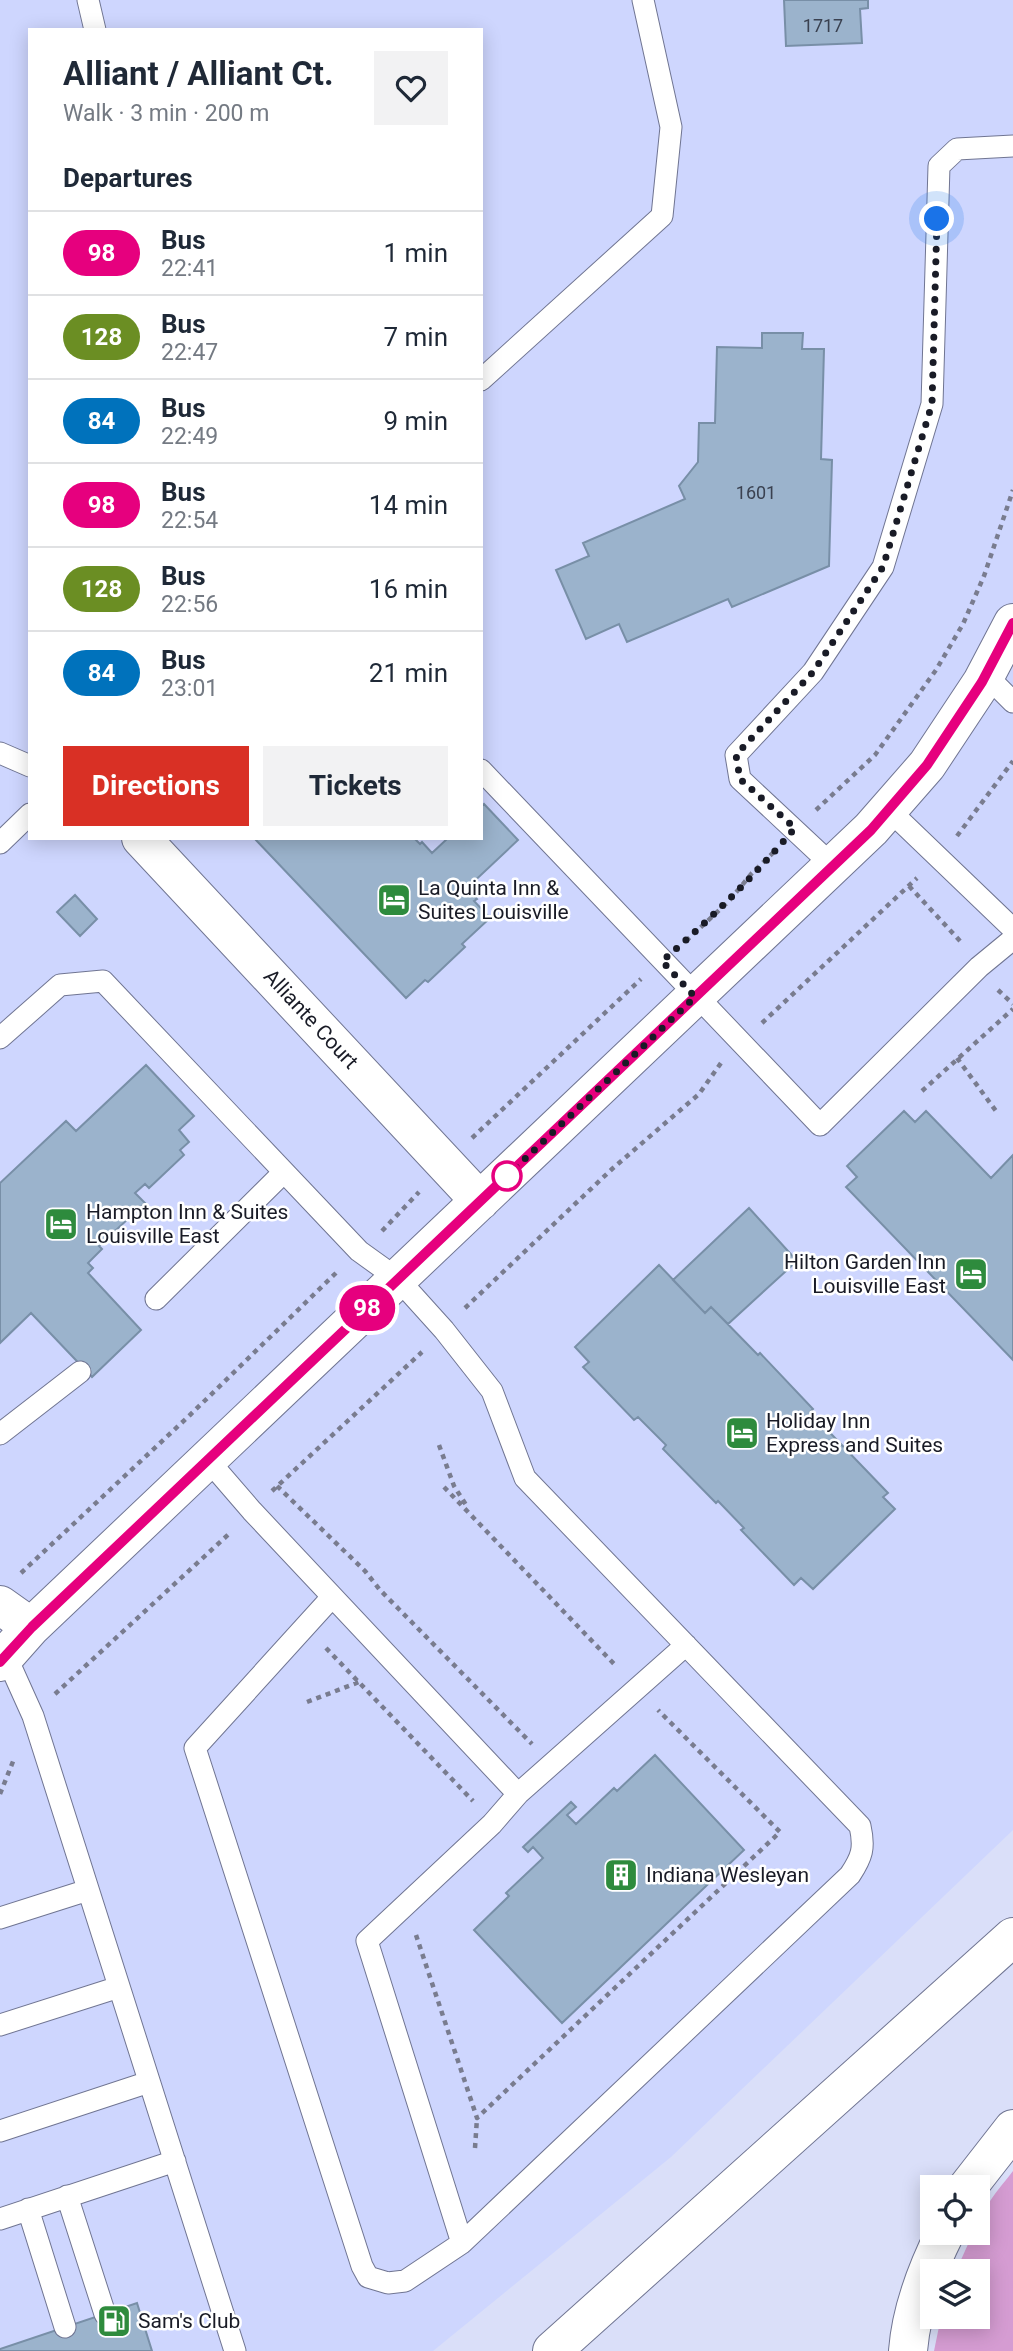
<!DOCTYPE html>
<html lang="en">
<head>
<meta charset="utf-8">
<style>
  :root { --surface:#fff; --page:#f2f2f3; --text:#1f2937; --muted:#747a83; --line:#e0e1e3; --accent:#d93025 }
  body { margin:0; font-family:Roboto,sans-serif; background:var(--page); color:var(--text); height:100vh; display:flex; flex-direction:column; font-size:26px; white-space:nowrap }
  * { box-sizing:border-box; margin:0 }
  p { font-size:23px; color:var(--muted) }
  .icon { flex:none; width:38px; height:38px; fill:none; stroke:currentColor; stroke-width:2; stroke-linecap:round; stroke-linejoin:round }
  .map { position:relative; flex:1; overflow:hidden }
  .details { position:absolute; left:28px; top:28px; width:455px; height:812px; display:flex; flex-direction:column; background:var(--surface); border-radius:0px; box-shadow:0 4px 18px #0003 }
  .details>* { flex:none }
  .badge { padding:0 14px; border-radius:23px; font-size:24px; line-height:46px }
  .controls { position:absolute; left:920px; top:2175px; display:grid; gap:14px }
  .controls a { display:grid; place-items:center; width:70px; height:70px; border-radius:0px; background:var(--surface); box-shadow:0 4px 18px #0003; font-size:35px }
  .you { position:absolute; width:35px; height:35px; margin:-18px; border:5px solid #fff; border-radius:50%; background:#1a73e8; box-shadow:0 0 0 10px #1a73e833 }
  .map>.badge { position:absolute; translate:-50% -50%; box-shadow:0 0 0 4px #fff }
  h2 { padding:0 35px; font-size:26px; line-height:63px }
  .round { display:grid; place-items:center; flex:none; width:74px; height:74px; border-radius:0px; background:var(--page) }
  .summary { display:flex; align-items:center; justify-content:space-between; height:119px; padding:0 35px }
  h1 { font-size:33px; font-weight:700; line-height:52px }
  .action { display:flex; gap:14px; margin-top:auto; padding:14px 35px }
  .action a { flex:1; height:80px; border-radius:0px; background:var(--accent); color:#fff; font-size:28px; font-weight:700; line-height:80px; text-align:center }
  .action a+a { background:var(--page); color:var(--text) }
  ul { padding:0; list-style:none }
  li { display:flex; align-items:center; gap:21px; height:84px; padding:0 35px; border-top:2px solid var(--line) }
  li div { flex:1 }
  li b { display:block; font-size:26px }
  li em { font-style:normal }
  li .badge { min-width:77px; font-weight:700; text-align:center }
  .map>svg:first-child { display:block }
  .built { fill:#ced6fe; fill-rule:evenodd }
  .green { fill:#d59cd2 }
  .building { fill:#9bb3cc; stroke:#788fa7; stroke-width:2 }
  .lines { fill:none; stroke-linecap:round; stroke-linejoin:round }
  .service-casing { stroke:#707592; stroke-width:23 }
  .minor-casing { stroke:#707592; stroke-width:40 }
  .motorway-casing { stroke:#707592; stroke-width:40 }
  .path { stroke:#797c8f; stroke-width:4.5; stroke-dasharray:5 5; stroke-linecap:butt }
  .service { stroke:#fff; stroke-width:21 }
  .minor { stroke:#fff; stroke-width:38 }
  .motorway { stroke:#fff; stroke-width:38 }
  .line-casing { stroke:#fff; stroke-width:16 }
  .line { stroke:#e6007e; stroke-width:10 }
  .walk { stroke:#191b26; stroke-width:7; stroke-dasharray:0 12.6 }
  .stop-dot { fill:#fff; stroke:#e6007e; stroke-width:3.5 }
  .labels { text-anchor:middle; stroke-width:5; stroke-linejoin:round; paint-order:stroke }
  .number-label { font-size:18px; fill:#3a4150 }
  .poi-label { font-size:21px; fill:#191b26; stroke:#fff; text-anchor:start }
  .street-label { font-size:21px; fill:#191b26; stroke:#fff }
</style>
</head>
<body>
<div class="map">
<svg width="1013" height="2351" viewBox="0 0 1013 2351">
  <rect width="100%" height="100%" fill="#dadff9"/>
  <!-- built -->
  <path class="built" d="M0,0h1013v1830l-342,327 -238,194h-433zM30,30h451v808h-451z"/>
  <!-- green -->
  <path class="green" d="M1013,2171v180h-79l7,-34h37v-45l-22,-1 17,-38h5c0,-22 22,-45 35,-62z"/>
  <!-- building -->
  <path class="building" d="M784,0h84v8l-8,1 2,34 -76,3z
    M762,333h41l-1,16h22l-3,110 11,1 -3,106 -97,41 -4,-8 -101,43 -8,-18 -33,15 -30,-69 33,-14 -6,-13 102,-44 -6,-13 19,-24 1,-39h16l2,-76 45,1z
    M484,804l34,36 -51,48 10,11 -3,2 16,17 -28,26 3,3 -37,35 -3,-2 -19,18 -152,-160h160l6,6 2,-2 10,11 16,-15h33v-31z
    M75,895l22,24 -17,17 -23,-24z
    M146,1065l48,51 -15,14 10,12 -9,8 4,5 -35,33 -4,-4 -10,9 10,10 -46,43 3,3 -14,14 5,5 -5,5 53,57 -49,47 -61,-64 -31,30v-160l66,-62 10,10z
    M904,1111l11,11 11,-11 65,67 22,-23v205l-167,-173 11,-10 -10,-11z
    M749,1208l48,53 -69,63 -17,-17 -6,6 -32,-33z
    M659,1265l46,48 6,-6 47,48 2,-2 53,56 -3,3 78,81 -5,4 12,12 -82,80 -12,-11 -7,7 -53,-55 3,-2 -26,-27 -2,2 -53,-54 3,-4 -28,-28 -4,3 -51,-53 6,-5 -14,-15z
    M655,1755l89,95 -182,173 -88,-93 35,-34 -3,-3 37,-35 -10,-11 -5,5 -5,-5 48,-45 5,5 -9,8 9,9 38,-36 3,3z
    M137,2303l15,48h-152v-2z"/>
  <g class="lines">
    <!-- service casing -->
    <g class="service-casing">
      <path id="service" d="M88,0l7,30
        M481,380l181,-164 9,-89 -28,-127
        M986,675l27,27
        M0,753l30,13
        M481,770l339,355 159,-158 34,-28
        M888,809l125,120
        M0,843l30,-29
        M833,866l-93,-87 -4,-24 77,-83 70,-105 49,-163 7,-238 18,-17 56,-3
        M0,1038l60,-53 43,-4 256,270 39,28 46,51 48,61 33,87 335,348c5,22 2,31 -10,49l-388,368 -95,-302 125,-117 26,-30 -266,-283 -44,-51
        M156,1299l128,-127
        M0,1434l80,-62
        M332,1597l-137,151 167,518 6,11 20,6 17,-2 57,-38
        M6,1656l27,60 202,635
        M518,1794l168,-149
        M0,1918l88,-28
        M0,2025l119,-38
        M0,2131l149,-49
        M67,2196l38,118
        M28,2209l37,118
        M0,2219l175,-58"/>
    </g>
    <!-- minor casing -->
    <g class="minor-casing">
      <path id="minor" d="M141,838l339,363
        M0,1605l31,22
        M0,1662l31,-35 840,-798 56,-64 55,-83 31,-59"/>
    </g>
    <!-- motorway casing -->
    <g class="motorway-casing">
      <path id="motorway" d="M967,2188l46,-59
        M552,2351l461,-414
        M908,2351c3,-40 19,-82 37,-118"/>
    </g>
    <!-- path -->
    <path class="path" d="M816,810l59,-55 61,-85 27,-46 21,-48 29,-86
      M957,836l56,-75
      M909,886l52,56
      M686,941l43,-40 23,-28 23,-22
      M998,990l15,14
      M762,1023l155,-145
      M957,1058l39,53
      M922,1091l91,-82
      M472,1138l169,-159
      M382,1231l37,-39
      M465,1308l147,-139 87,-75 22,-31
      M439,1445l15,41 14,22
      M277,1486l88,85 15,19 152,154
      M444,1487l172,179
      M272,1491l150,-139
      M21,1573l169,-158 147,-143
      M326,1648l147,153
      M55,1694l176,-162
      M307,1702l52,-20
      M0,1794l14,-35
      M416,1935l61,183 303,-286 -122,-122
      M475,2148l2,-30"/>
    <!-- service -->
    <use href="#service" class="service"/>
    <!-- minor -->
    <use href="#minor" class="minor"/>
    <!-- motorway -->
    <use href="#motorway" class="motorway"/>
  </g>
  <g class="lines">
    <!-- line casing -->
    <g class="line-casing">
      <path id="line" d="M0,1662l32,-35 839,-797 56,-65 55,-83 31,-59"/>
    </g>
    <!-- line -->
    <use href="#line" class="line"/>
    <!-- walk -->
    <path class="walk" d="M507,1176l188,-179 -33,-36c48,-41 92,-85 133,-133l-55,-49 -4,-24 77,-83 70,-105 49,-163 5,-185"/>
  </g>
  <!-- icons -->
  <defs>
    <g id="hotel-square" transform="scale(1.75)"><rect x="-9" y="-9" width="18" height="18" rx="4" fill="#2e8b3d" stroke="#fff"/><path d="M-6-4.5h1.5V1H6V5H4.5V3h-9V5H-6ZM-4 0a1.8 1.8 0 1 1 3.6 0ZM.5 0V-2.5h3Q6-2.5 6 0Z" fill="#fff"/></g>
    <g id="building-square" transform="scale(1.75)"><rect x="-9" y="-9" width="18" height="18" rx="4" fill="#2e8b3d" stroke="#fff"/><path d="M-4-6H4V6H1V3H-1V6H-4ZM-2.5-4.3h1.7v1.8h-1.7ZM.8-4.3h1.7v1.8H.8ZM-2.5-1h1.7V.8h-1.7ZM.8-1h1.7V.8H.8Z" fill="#fff"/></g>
    <g id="fuel-square" transform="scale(1.75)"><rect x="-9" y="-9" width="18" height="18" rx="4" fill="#2e8b3d" stroke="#fff"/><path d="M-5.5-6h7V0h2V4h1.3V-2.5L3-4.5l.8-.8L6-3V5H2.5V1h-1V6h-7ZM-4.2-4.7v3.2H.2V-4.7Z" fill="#fff"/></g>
  </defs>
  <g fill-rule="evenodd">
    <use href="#hotel-square" x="394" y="900"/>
    <use href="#hotel-square" x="61" y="1224"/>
    <use href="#hotel-square" x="971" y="1274"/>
    <use href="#hotel-square" x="742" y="1433"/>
    <use href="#building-square" x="621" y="1875"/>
    <use href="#fuel-square" x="114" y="2321"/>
  </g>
  <!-- markers -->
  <circle class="stop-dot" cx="507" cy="1176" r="14"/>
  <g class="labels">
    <!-- number labels -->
    <g class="number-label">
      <text x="823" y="32">1717</text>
      <text x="756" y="499">1601</text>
    </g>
    <!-- poi labels -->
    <g class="poi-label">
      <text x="418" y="895">La Quinta Inn &amp;<tspan x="418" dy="24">Suites Louisville</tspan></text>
      <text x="86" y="1219">Hampton Inn &amp; Suites<tspan x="86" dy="24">Louisville East</tspan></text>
      <text x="946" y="1269" text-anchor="end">Hilton Garden Inn<tspan x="946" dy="24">Louisville East</tspan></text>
      <text x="766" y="1428">Holiday Inn<tspan x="766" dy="24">Express and Suites</tspan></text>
      <text x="646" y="1882">Indiana Wesleyan</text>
      <text x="138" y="2328">Sam's Club</text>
    </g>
    <!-- street labels -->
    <g class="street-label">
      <text transform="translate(311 1019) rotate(47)" y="7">Alliante Court</text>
    </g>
  </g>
</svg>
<div class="controls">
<a><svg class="icon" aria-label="locate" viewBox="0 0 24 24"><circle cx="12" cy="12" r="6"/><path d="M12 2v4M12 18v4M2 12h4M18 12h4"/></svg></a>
<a><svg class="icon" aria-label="layers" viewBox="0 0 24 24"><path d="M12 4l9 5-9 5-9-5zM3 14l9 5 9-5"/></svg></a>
</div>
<div class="you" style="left:937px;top:219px"></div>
<b class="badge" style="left:367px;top:1308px;background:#e6007e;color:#fff">98</b>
<section class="details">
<div class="summary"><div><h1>Alliant / Alliant Ct.</h1><p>Walk · 3 min · 200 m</p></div><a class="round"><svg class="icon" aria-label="heart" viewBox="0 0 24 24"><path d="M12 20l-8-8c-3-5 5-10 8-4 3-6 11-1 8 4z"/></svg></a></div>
<h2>Departures</h2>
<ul>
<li><span class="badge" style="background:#e6007e;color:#fff">98</span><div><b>Bus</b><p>22:41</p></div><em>1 min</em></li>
<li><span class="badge" style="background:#6b8e23;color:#fff">128</span><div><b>Bus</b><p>22:47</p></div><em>7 min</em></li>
<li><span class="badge" style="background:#0072bc;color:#fff">84</span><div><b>Bus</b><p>22:49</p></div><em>9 min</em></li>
<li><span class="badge" style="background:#e6007e;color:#fff">98</span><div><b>Bus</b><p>22:54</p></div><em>14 min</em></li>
<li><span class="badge" style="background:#6b8e23;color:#fff">128</span><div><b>Bus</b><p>22:56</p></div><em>16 min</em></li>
<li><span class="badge" style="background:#0072bc;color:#fff">84</span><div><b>Bus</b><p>23:01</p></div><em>21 min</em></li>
</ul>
<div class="action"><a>Directions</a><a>Tickets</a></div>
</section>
</div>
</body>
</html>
